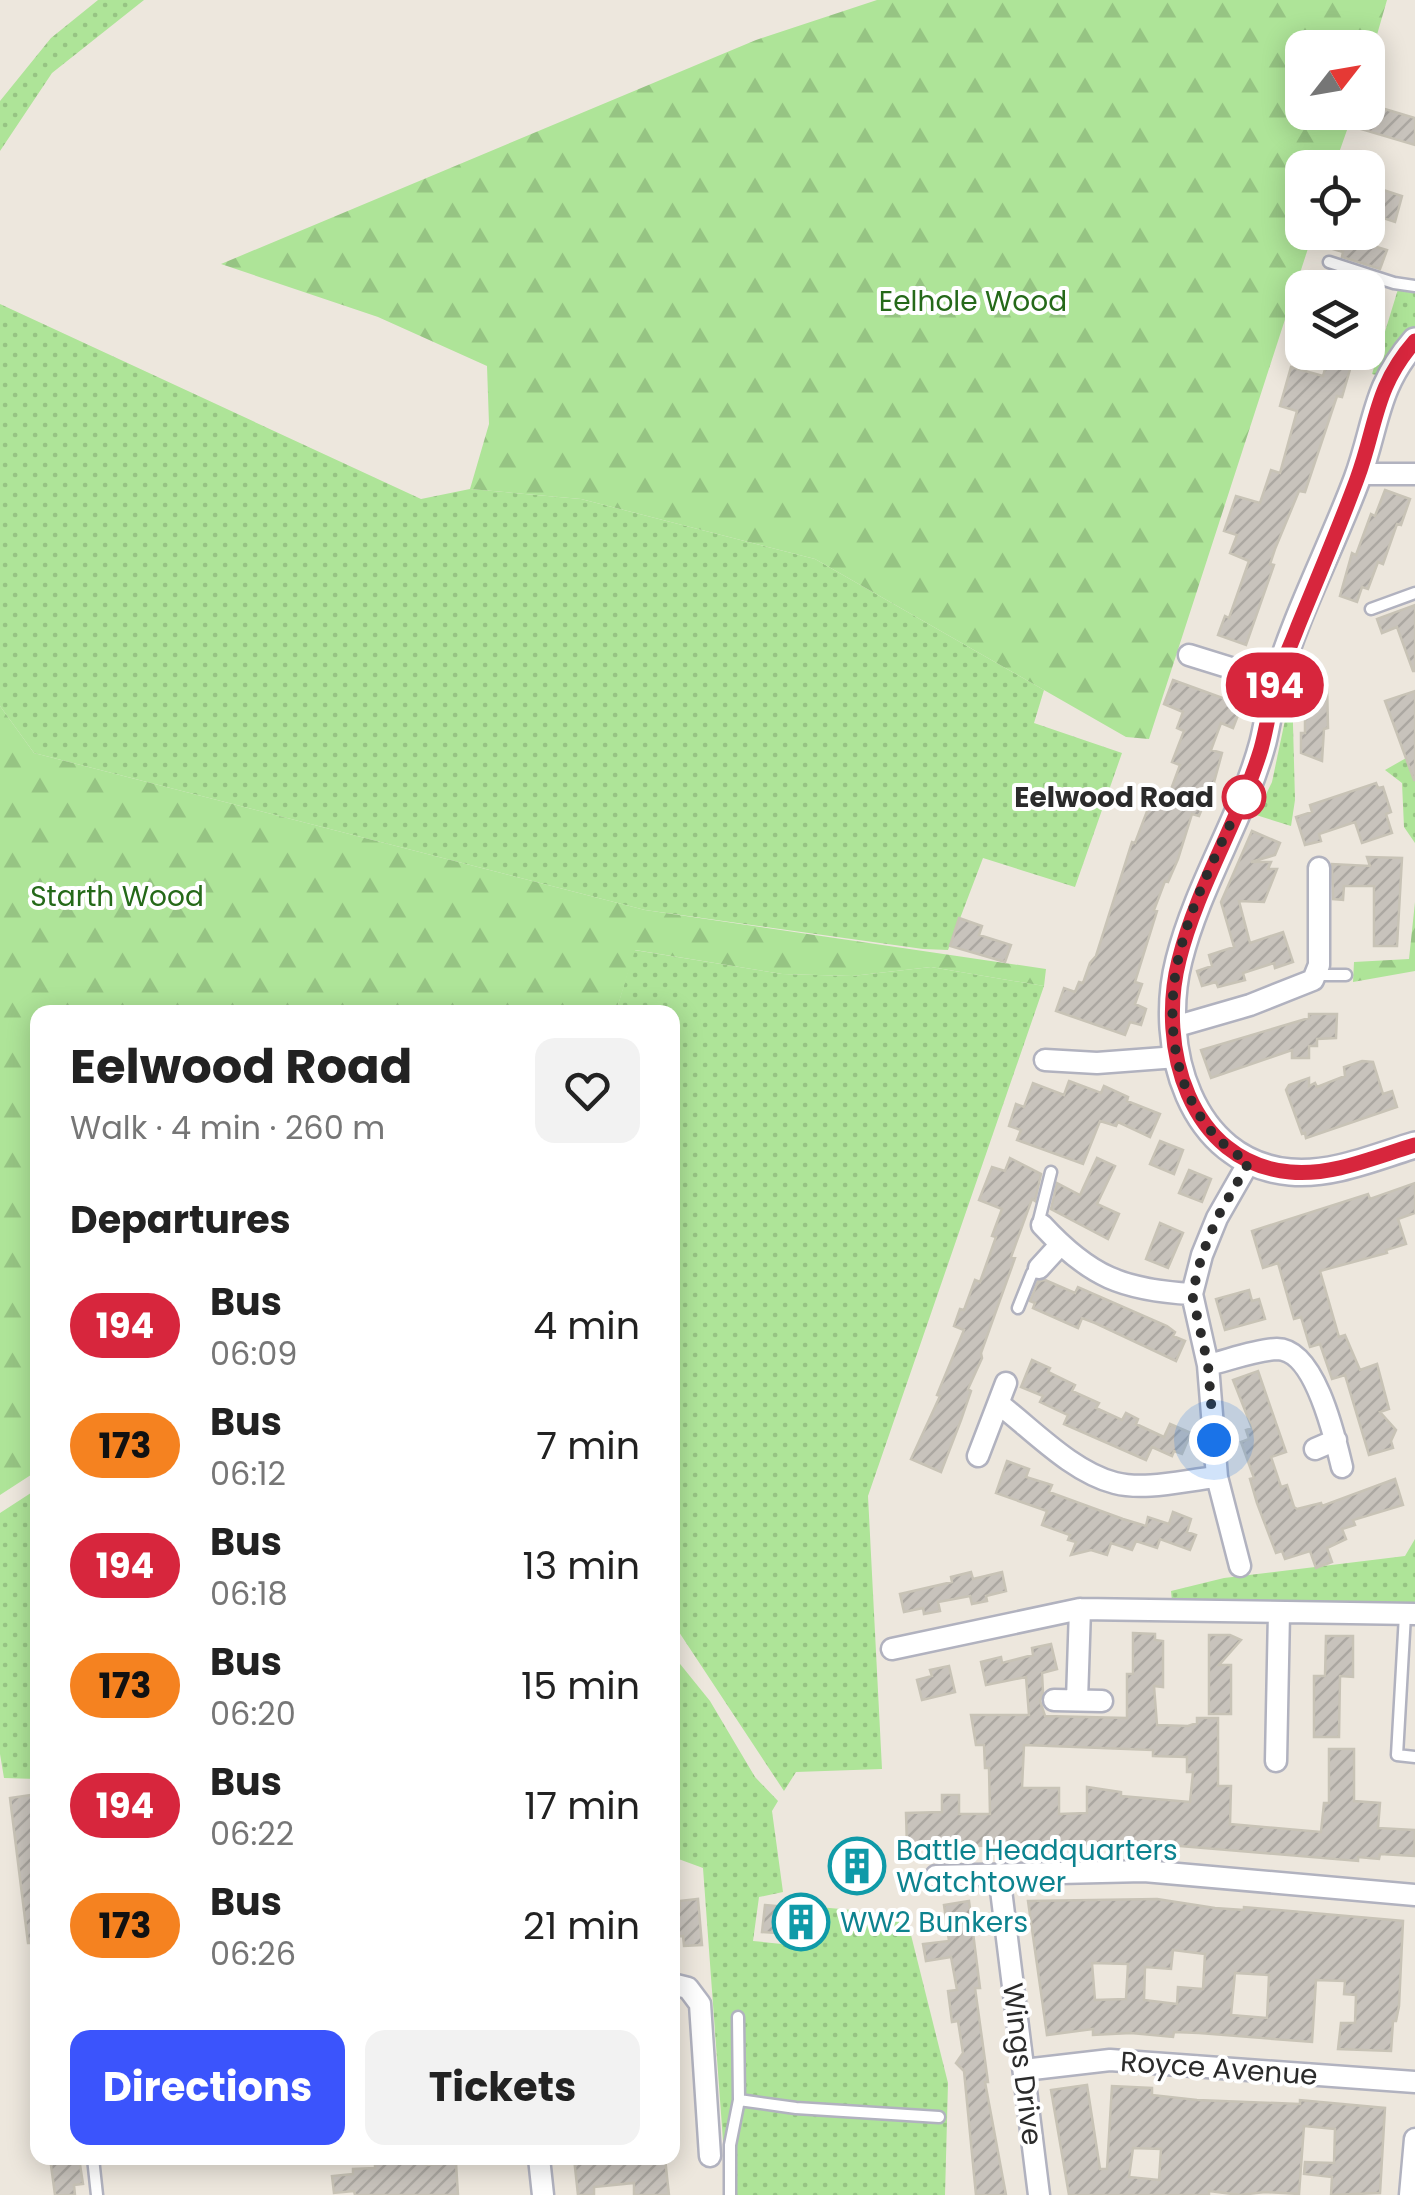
<!DOCTYPE html>
<html lang="en">
<head>
<meta charset="utf-8">
<style>
  :root { --surface:#fff; --page:#f2f2f2; --text:#222; --muted:#767676; --accent:#3b54fc }
  body { margin:0; font-family:Poppins,sans-serif; background:var(--page); color:var(--text); height:100vh; display:flex; flex-direction:column; font-size:38px; white-space:nowrap }
  * { box-sizing:border-box; margin:0 }
  p { font-size:32px; color:var(--muted) }
  .icon { flex:none; width:55px; height:55px; fill:none; stroke:currentColor; stroke-width:2; stroke-linecap:round; stroke-linejoin:round }
  .map { position:relative; flex:1; overflow:hidden }
  .side { position:absolute; left:30px; top:1005px; width:650px; height:1160px; display:flex; flex-direction:column; background:var(--surface); border-radius:20px; box-shadow:0 5px 25px #0003 }
  .side>* { flex:none }
  .badge { padding:0 20px; border-radius:32px; font-size:35px; line-height:65px }
  .needle { width:65px; rotate:59deg }
  .controls { position:absolute; left:1285px; top:30px; display:grid; gap:20px }
  .controls a { display:grid; place-items:center; width:100px; height:100px; border-radius:20px; background:var(--surface); box-shadow:0 5px 25px #0003; font-size:50px }
  .you { position:absolute; width:50px; height:50px; margin:-25px; border:8px solid #fff; border-radius:50%; background:#1a73e8; box-shadow:0 0 0 15px #1a73e833 }
  .map>.badge { position:absolute; translate:-50% -50%; box-shadow:0 0 0 5px #fff }
  h2 { padding:0 40px; font-size:38px; line-height:90px }
  .round { display:grid; place-items:center; flex:none; width:105px; height:105px; border-radius:20px; background:var(--page) }
  .overview { display:flex; align-items:center; justify-content:space-between; height:170px; padding:0 40px }
  h1 { font-size:48px; font-weight:700; line-height:75px }
  .button { display:flex; gap:20px; margin-top:auto; padding:20px 40px }
  .button a { flex:1; height:115px; border-radius:20px; background:var(--accent); color:#fff; font-size:40px; font-weight:700; line-height:115px; text-align:center }
  .button a+a { background:var(--page); color:var(--text) }
  ul { padding:0; list-style:none }
  li { display:flex; align-items:center; gap:30px; height:120px; padding:0 40px }
  li div { flex:1 }
  li b { display:block; font-size:38px }
  li em { font-style:normal }
  li .badge { min-width:110px; font-weight:700; text-align:center }
  .map>svg:first-child { display:block }
  .grass { fill:url(#grass-dots) }
  .forest { fill:url(#forest-firs) }
  .building { fill:url(#building-hatch); stroke:#c8c3b6; stroke-width:2.5; fill-rule:evenodd }
  .lines { fill:none; stroke-linecap:round; stroke-linejoin:round }
  .service-casing { stroke:#b1b2bf; stroke-width:15 }
  .minor-casing { stroke:#b1b2bf; stroke-width:25 }
  .tertiary-casing { stroke:#b1b2bf; stroke-width:30 }
  .service { stroke:#fff; stroke-width:10 }
  .minor { stroke:#fff; stroke-width:20 }
  .tertiary { stroke:#fff; stroke-width:25 }
  .line-casing { stroke:#fff; stroke-width:22 }
  .line { stroke:#d7263d; stroke-width:15 }
  .walk { stroke:#2b2b2b; stroke-width:10; stroke-dasharray:0 18 }
  .stop-dot { fill:#fff; stroke:#d7263d; stroke-width:5 }
  .labels { text-anchor:middle; stroke-width:8; stroke-linejoin:round; paint-order:stroke }
  .park-label { font-size:28px; fill:#256919; stroke:#fff }
  .stop-label { font-size:28px; font-weight:bold; fill:#2b2b2b; stroke:#fff; text-anchor:end }
  .culture-label { font-size:28px; fill:#0d838f; stroke:#fff; text-anchor:start }
  .street-label { font-size:28px; fill:#2b2b2b; stroke:#fff }
</style>
</head>
<body>
<div class="map">
<svg width="1415" height="2195" viewBox="0 0 1415 2195">
  <defs>
    <pattern id="grass-dots" width="8" height="8" patternUnits="userSpaceOnUse" patternTransform="scale(2.5)"><rect width="8" height="8" fill="#aee498"/><path d="M2 2h.1M6 6h.1" fill="none" stroke="#96c483" stroke-width="1.8" stroke-linecap="round"/></pattern>
    <pattern id="forest-firs" width="22" height="20" patternUnits="userSpaceOnUse" patternTransform="scale(2.5)"><rect width="22" height="20" fill="#aee498"/><path d="M5 1l3.5 6h-7zM16 11l3.5 6h-7z" fill="#96c483"/></pattern>
    <pattern id="building-hatch" width="6" height="6" patternUnits="userSpaceOnUse" patternTransform="scale(2.5)"><rect width="6" height="6" fill="#c8c3bc"/><path d="M-1 1l2-2M0 6l6-6M5 7l2-2" fill="none" stroke="#aca8a2"/></pattern>
  </defs>
  <rect width="100%" height="100%" fill="#ede7dd"/>
  <!-- grass -->
  <path class="grass" d="M98,0h46l-92,73 -52,78v-50l51,-63z
    M1399,286l16,4v38l-25,25 -14,22 -4,-1z
    M0,304l421,195 49,-10 111,10 234,60 229,131 -10,33 88,30 -47,134 -92,-29 -35,92 -25,-1 -278,-39 -611,-157 -34,-47z
    M1292,687l3,113 -4,26 -35,-11 16,-33z
    M1415,753v90l-11,-16 -2,-44 -17,-13z
    M634,950l148,24 70,2 79,-9 113,19 -176,510 14,273 -86,3 -12,19 -111,-168 -1,-611h-56z
    M37,1489v290l-33,-1 -4,-24v-241z
    M1415,1539v66l-243,-4 -1,-10 53,-13 181,-22z
    M672,1654l38,47 45,76 23,24 -6,10 11,81 -24,5 -6,44 59,6 7,-40 87,8 42,168 -3,112h-218l-24,-327 -30,-11z"/>
  <!-- forest -->
  <path class="forest" d="M877,0h510l-19,66v-18h-66v64l51,1 -19,54 -32,1v64l11,1 -164,506 -23,-2 -311,-178 -234,-60 -111,-10 19,-65 -2,-58 -109,-49 -157,-53 535,-224z
    M0,706l34,47 611,157 401,59 -2,17 -113,-19 -79,9 -70,-2 -147,-24 -19,62h-578l-1,459 -37,24z
    M1415,902v69l-62,11 1,-20 55,-3z"/>
  <!-- building -->
  <path class="building" d="M1368,104l47,14v27l-61,-18 4,-15h10z
    M1368,185l34,11 -7,26 -27,-9z
    M1331,233l56,17 -7,19 -38,-12 1,-5 -17,-5z
    M1330,352h25l-13,45 -5,-1 -32,96 -6,-1 -24,58 -5,15 4,1 -28,80 -28,-10 7,-19 4,2 20,-57 -19,-8 7,-18 -13,-4 12,-35 24,7 11,-33 9,3 17,-62 -17,-5 11,-39 32,9z
    M1385,490l25,9 -9,26 -4,-1 -14,40 -5,-2 -10,27 -6,-2 -5,15 -17,-6 12,-43 4,2 15,-41 4,2z
    M1415,605v66h-2l-16,-44 -15,6 -5,-14z
    M1173,680l69,25 -9,23 -12,-5 -10,27 11,3 -12,44 -3,-1 -8,20 -7,-2 -14,45 -10,23 -3,-1 -11,29 3,1 -22,71 7,2 -7,20 11,5 -5,16 -11,-3 -5,13 -69,-24 8,-23 11,4 4,-10 4,1 7,-20 6,-7 36,-114 3,1 17,-45 14,5 14,-38 -8,-3 12,-31 -7,-3 6,-16 -19,-8z
    M1327,682l1,46 -4,1 -2,32 -21,-8v-20h4v-49z
    M1415,691v89h-1l-29,-79z
    M1376,783l2,5 5,-1 8,25 -5,2 6,19 -30,10 -7,-21 -36,12 2,7 -16,4 -9,-28 16,-5 -2,-7z
    M1252,831l28,12 -5,12 -24,7h20l-3,7h9l-13,33 -25,-1 11,42 33,-11 10,30 -18,6 -1,-5 -31,10 2,7 -27,7 -2,-5 -14,4 -5,-15 15,-5 -3,-11 25,-8 -13,-45z
    M1367,857l35,1 -5,88h-23v-60h-30l-1,14 -10,-1 -1,-35 38,2z
    M959,918l23,8 -3,9 32,10 -6,17 -55,-16z
    M1309,1014h28l-1,24 -19,1v7h-8v12h-17v-8l-81,28 -10,-28 108,-32z
    M1362,1061l11,1 10,32 9,-3 5,16 -91,31 -1,-5 -3,1 -16,-44 3,-5 20,-7v8l6,-3 2,4 28,-11 -1,-9z
    M1069,1081l32,12 3,-7 24,11 -1,4 33,13 -10,23 -32,-15 -2,4 -16,-5 -17,43 -66,-24 4,-10 -12,-4 7,-22 8,3 9,-24 31,12z
    M1160,1141l23,9 -9,24 -24,-10z
    M1010,1158l31,16 -6,27 -3,-2 -21,58 4,1 -34,95 1,5 -14,31 3,2 -10,29 -20,52 -30,-13 29,-63 -3,-1 27,-65 -10,-4 6,-17 4,1 11,-30 5,2 16,-45 -4,-1 10,-27 -23,-9 13,-33 13,4z
    M1097,1158l18,8 -18,38 22,10 -11,25 -57,-30 6,-26 23,12z
    M1189,1170l22,9 -9,23 -23,-9z
    M1415,1183v30l-17,6 8,25 -20,6 1,3 -67,18 19,66 6,-2 15,35 17,-6 12,45 -9,3 16,18 -5,11 2,7 -24,7 -24,-80 -13,4 -12,-35 -10,3 -9,-30 -7,2 -16,-56 -15,5 -11,-37 116,-37 2,5z
    M1160,1223l23,10 -15,35 -22,-9z
    M1045,1280l30,13 3,-6 89,39 8,6 -2,4 12,5 -9,20 -81,-38 -13,-5 -4,10 -45,-20 2,-5 -5,-2 8,-20z
    M1249,1290l3,11 7,-2 6,20 -40,11 -9,-31z
    M1032,1360l18,8 -2,4 27,13 -3,6 27,12 -3,5 26,12 4,-7 12,6 -2,5 28,13 6,-13 21,9 -9,21 -8,-3 -2,5 -20,-9 -6,13 -82,-36 4,-9 -28,-13 3,-6 -22,-9z
    M1258,1371l28,81 -15,5 10,30 6,-2 7,22 3,2 24,-6 1,3 73,-27 8,26 -50,15 2,5 -13,4 4,10 -19,9 5,14 -16,6 -6,-17 -25,8 -3,-8 -6,2 -19,-50 -7,-24 4,-1 -13,-36 8,-3 -3,-9 6,-2 -19,-48z
    M1007,1461l22,8 -3,8 26,8 -3,7 74,27 23,7 2,-9 21,7 4,-12 18,7 -4,13 9,3 -6,15 -30,-11 -3,9 -21,-7 -4,9 -21,-7 -4,12 -16,-5 -20,5 5,-13 -8,-2 2,-5 -28,-10 5,-14 -51,-18z
    M971,1572l2,7 29,-7 4,19 -20,5 1,5 -15,3 -2,-8 -32,6 2,9 -16,3 -1,-6 -19,4 -4,-18 52,-12 -1,-5z
    M1133,1633l22,1v6l8,1v46l-9,-1 3,39 31,1 9,-3v-5h21v68h13l-1,38 91,8 3,-29h5v-54h25v52l26,2 -2,25 37,2 -1,26 -34,-2 -1,5 -21,-2v4l-214,-18 -237,4 -1,-34 36,-1v-17h17v19h31l-1,-46h-4l-1,-23h-8l-5,-30h58l-3,-38 -40,8 -5,-23 20,-5 1,6 31,-8 -1,-7 19,-4 6,25 -15,4 1,19 -3,9 5,15 82,2v-44h6zM1024,1745l129,5v6l34,1v15h6l-3,30 -69,-6v-4l-34,-5v26l-28,1v-26h-37z
    M1209,1635h21l11,5 -22,25h12v49h-22z
    M1326,1636h27v41l-13,-1 -1,61h-25v-61h11z
    M949,1666l6,26 -33,8 -5,-20 15,-4 -2,-6z
    M38,1794v29l-7,1 7,56v63h-10l-18,-145z
    M698,1899l4,46 -18,1 -1,-10 -11,1v-29l8,-1 -1,-6z
    M1157,1899l58,9 29,2v-3l159,14 -4,85 -3,15h-3l-2,30 -53,-2 3,-26h14l1,-28 -12,-1 1,-13 -29,-1 -4,62 -113,-9 -25,-1 -1,5 -42,-4 -38,2v-6l-46,6 -19,-134zM1173,1950l32,4 -2,35 -25,-2 -1,17 -33,-4 1,-33 26,2zM1092,1963l36,1 -2,35 -31,1zM1235,1973l34,2 -2,43 -36,-3z
    M969,1901l11,87h-5l13,94h-3l21,113h-30l-12,-124 -8,-8 7,-10 -5,-32 -6,1 -4,-31 9,-1 -6,-33 -25,4 -3,-17 26,-3 -5,-36z
    M765,1905l43,4 -2,26 -44,-3z
    M1087,2085l13,84h7l5,-83 40,2v7l45,5 103,4v-4l85,8 -5,85 -49,2 1,-18 -28,-3 1,-12 29,1 1,-34 -31,-3 -5,68 -34,-2 -25,3 -31,-4v4h-140l-18,-105zM1133,2148l28,1 -2,31 -30,-3z
    M50,2158h29l4,26 -9,1 1,10h-20z
    M395,2158h30l1,7 30,-2 2,32h-103l-1,-4 -20,2 -2,-17 21,-2v-5l22,-1v-5l20,-1z
    M574,2158h91l4,37h-35v-12l-40,4v8h-16z"/>
  <g class="lines">
    <!-- service casing -->
    <g class="service-casing">
      <path id="service" d="M1329,262l65,21 21,3
        M1371,609l44,-16
        M1317,975h29
        M1041,1224l-2,-4 12,-48
        M1018,1308l14,-35 7,-5
        M1405,1615l-8,140 18,2
        M739,2100l57,8 143,9
        M93,2158l4,37
        M730,2195v-50l9,-45 -1,-83"/>
    </g>
    <!-- minor casing -->
    <g class="minor-casing">
      <path id="minor" d="M1359,474h56
        M1189,655l87,27
        M1174,1027l76,-22 63,-25 6,-15v-97
        M1045,1060l52,3 80,-6
        M1042,1225c48,52 81,65 150,69
        M1039,1268l21,-23
        M1208,1365c21,-5 47,-15 69,-16 38,0 58,89 65,118
        M999,1404c34,26 73,68 116,79 31,8 70,-3 102,-6
        M1315,1449l21,-9
        M978,1456l28,-73
        M1240,1566l-23,-89 -9,-112 -16,-71 10,-39 15,-37 32,-56
        M892,1649l188,-40 335,5
        M1054,1700l48,1
        M1077,1700l3,-91
        M1276,1761l3,-149
        M999,1874l40,321
        M936,1876l208,-5 271,24
        M672,1984l16,4 12,16 10,152
        M1024,2070l86,-10 305,22
        M539,2158l4,37
        M1410,2195l5,-56"/>
    </g>
    <!-- tertiary casing -->
    <g class="tertiary-casing">
      <path id="tertiary" d="M1415,341c-41,47 -38,84 -58,138 -25,67 -61,135 -81,204 -6,19 -8,39 -13,59 -20,75 -65,142 -84,218 -22,86 11,203 111,212 42,4 85,-15 125,-27"/>
    </g>
    <!-- service -->
    <use href="#service" class="service"/>
    <!-- minor -->
    <use href="#minor" class="minor"/>
    <!-- tertiary -->
    <use href="#tertiary" class="tertiary"/>
  </g>
  <g class="lines">
    <!-- line casing -->
    <g class="line-casing">
      <path id="line" d="M1415,341c-41,47 -38,84 -58,138 -18,49 -39,98 -59,147 -7,19 -16,37 -22,57 -6,21 -9,44 -15,66 -22,72 -64,138 -82,211 -22,86 10,203 111,212 42,4 85,-15 125,-27"/>
    </g>
    <!-- line -->
    <use href="#line" class="line"/>
    <!-- walk -->
    <path class="walk" d="M1214,1440l-6,-75 -16,-71 10,-39 15,-37 32,-56c-69,-38 -86,-124 -72,-197 12,-62 46,-123 72,-181l-5,13"/>
  </g>
  <!-- icons -->
  <defs>
    <g id="building-ring" transform="scale(2.875)"><circle r="9.5" fill="#fff" stroke="#0f9aa8" stroke-width="1.5"/><path d="M-4-6H4V6H1V3H-1V6H-4ZM-2.5-4.3h1.7v1.8h-1.7ZM.8-4.3h1.7v1.8H.8ZM-2.5-1h1.7V.8h-1.7ZM.8-1h1.7V.8H.8Z" fill="#0f9aa8"/></g>
  </defs>
  <g fill-rule="evenodd">
    <use href="#building-ring" x="857" y="1866"/>
    <use href="#building-ring" x="801" y="1922"/>
  </g>
  <!-- markers -->
  <circle class="stop-dot" cx="1244" cy="797" r="20"/>
  <g class="labels">
    <!-- park labels -->
    <g class="park-label">
      <text x="973" y="311">Eelhole Wood</text>
      <text x="117" y="906">Starth Wood</text>
    </g>
    <!-- stop labels -->
    <g class="stop-label">
      <text x="1214" y="807">Eelwood Road</text>
    </g>
    <!-- culture labels -->
    <g class="culture-label">
      <text x="896" y="1860">Battle Headquarters<tspan x="896" dy="32">Watchtower</tspan></text>
      <text x="840" y="1932">WW2 Bunkers</text>
    </g>
    <!-- street labels -->
    <g class="street-label">
      <text transform="translate(1023 2064) rotate(83)" y="10">Wings Drive</text>
      <text transform="translate(1219 2068) rotate(4)" y="10">Royce Avenue</text>
    </g>
  </g>
</svg>
<div class="controls">
<a><svg class="needle" viewBox="-14 -14 28 28"><path d="M0-13l5 13h-10z" fill="#e53935"/><path d="M0 13l5-13h-10z" fill="#767676"/></svg></a>
<a><svg class="icon" aria-label="locate" viewBox="0 0 24 24"><circle cx="12" cy="12" r="6"/><path d="M12 2v4M12 18v4M2 12h4M18 12h4"/></svg></a>
<a><svg class="icon" aria-label="layers" viewBox="0 0 24 24"><path d="M12 4l9 5-9 5-9-5zM3 14l9 5 9-5"/></svg></a>
</div>
<div class="you" style="left:1214px;top:1440px"></div>
<b class="badge" style="left:1275px;top:685px;background:#d7263d;color:#fff">194</b>
<section class="side">
<div class="overview"><div><h1>Eelwood Road</h1><p>Walk · 4 min · 260 m</p></div><a class="round"><svg class="icon" aria-label="heart" viewBox="0 0 24 24"><path d="M12 20l-8-8c-3-5 5-10 8-4 3-6 11-1 8 4z"/></svg></a></div>
<h2>Departures</h2>
<ul>
<li><span class="badge" style="background:#d7263d;color:#fff">194</span><div><b>Bus</b><p>06:09</p></div><em>4 min</em></li>
<li><span class="badge" style="background:#f58220;color:#111">173</span><div><b>Bus</b><p>06:12</p></div><em>7 min</em></li>
<li><span class="badge" style="background:#d7263d;color:#fff">194</span><div><b>Bus</b><p>06:18</p></div><em>13 min</em></li>
<li><span class="badge" style="background:#f58220;color:#111">173</span><div><b>Bus</b><p>06:20</p></div><em>15 min</em></li>
<li><span class="badge" style="background:#d7263d;color:#fff">194</span><div><b>Bus</b><p>06:22</p></div><em>17 min</em></li>
<li><span class="badge" style="background:#f58220;color:#111">173</span><div><b>Bus</b><p>06:26</p></div><em>21 min</em></li>
</ul>
<div class="button"><a>Directions</a><a>Tickets</a></div>
</section>
</div>
</body>
</html>
